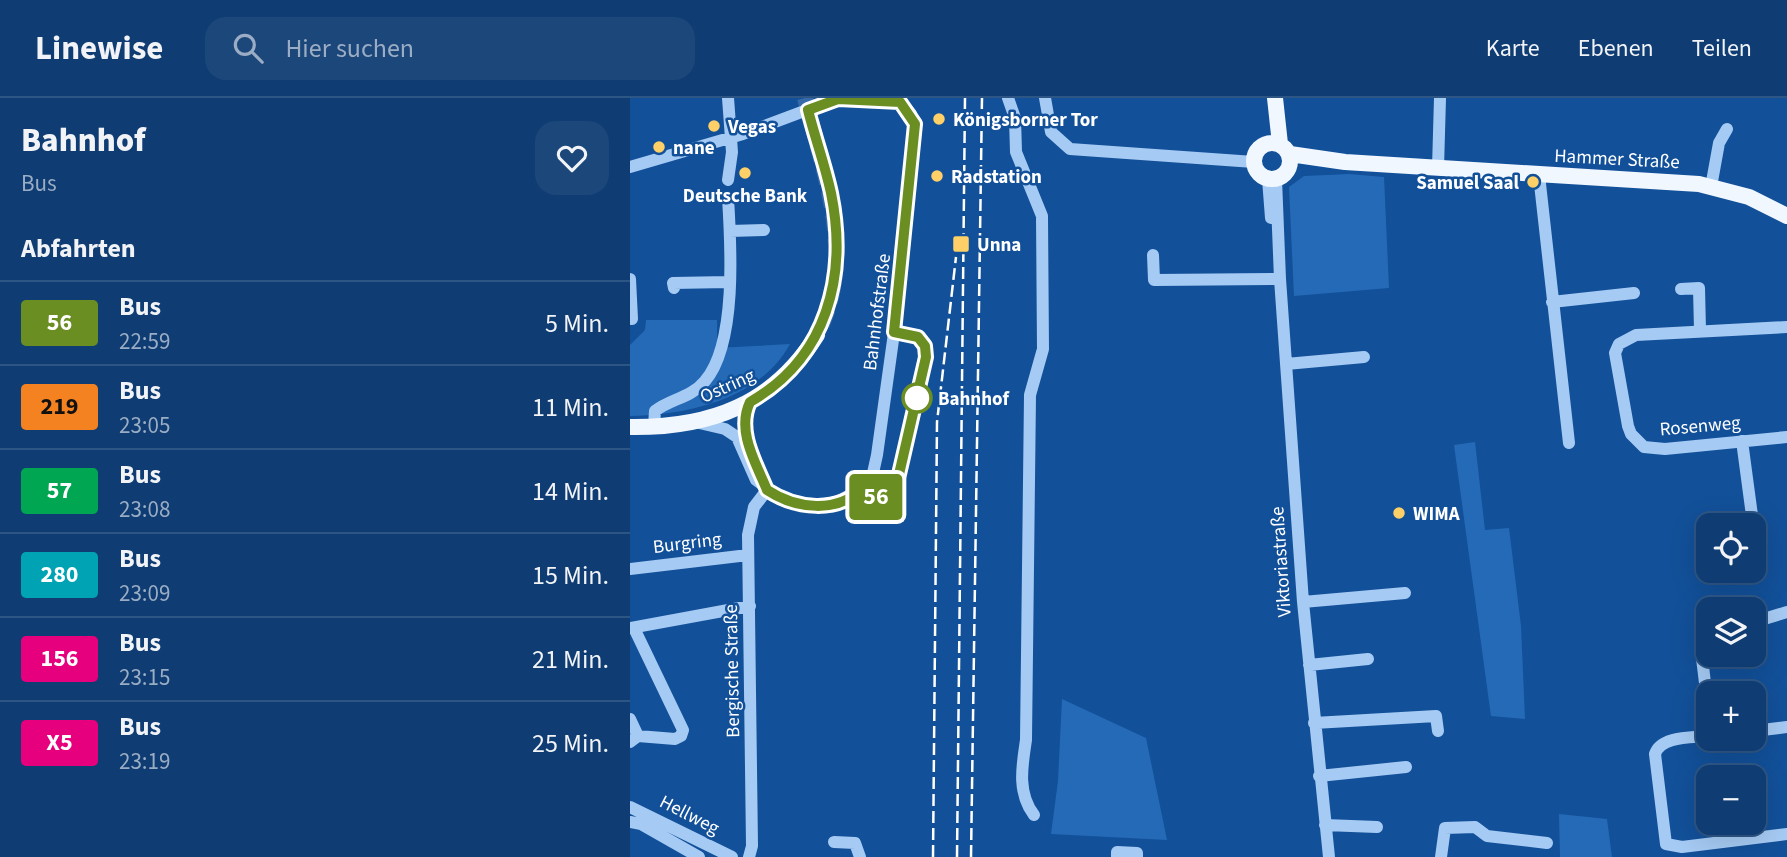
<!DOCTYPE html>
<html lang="de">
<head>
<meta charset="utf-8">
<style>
  :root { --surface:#0e3c73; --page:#1c477b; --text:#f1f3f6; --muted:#9badc4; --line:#2e5685 }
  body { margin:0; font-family:"Source Sans 3",sans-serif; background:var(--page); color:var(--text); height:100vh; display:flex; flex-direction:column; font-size:26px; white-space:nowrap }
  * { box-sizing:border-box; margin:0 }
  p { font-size:23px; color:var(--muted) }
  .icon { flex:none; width:38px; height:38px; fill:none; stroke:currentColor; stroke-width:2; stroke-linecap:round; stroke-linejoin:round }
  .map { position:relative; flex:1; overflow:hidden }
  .details { display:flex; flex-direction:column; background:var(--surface); width:630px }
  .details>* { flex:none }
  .badge { padding:0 14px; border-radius:5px; font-size:24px; line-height:46px }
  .buttons { position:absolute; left:1066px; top:415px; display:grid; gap:14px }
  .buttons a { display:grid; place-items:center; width:70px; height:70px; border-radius:14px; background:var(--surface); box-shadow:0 7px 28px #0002,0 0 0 2px var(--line); font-size:35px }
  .map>.badge { position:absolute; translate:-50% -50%; box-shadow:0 0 0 4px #fff }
  h2 { padding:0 21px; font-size:26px; line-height:63px }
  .round { display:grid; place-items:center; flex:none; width:74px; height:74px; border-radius:21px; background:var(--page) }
  .summary { display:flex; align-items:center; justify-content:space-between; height:119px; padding:0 21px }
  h1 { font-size:33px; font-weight:800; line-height:52px }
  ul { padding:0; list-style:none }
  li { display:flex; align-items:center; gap:21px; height:84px; padding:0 21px; border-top:2px solid var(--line) }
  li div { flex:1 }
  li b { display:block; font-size:26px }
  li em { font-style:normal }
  li .badge { min-width:77px; font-weight:700; text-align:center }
  header { display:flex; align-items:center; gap:42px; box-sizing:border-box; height:98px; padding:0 35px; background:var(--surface); border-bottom:2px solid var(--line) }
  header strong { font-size:33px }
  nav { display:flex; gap:38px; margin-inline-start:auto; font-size:24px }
  .search { width:490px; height:63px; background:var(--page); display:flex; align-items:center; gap:18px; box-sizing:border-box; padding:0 24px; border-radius:21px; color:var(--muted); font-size:26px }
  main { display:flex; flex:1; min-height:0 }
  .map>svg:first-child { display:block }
  .green { fill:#256ab7 }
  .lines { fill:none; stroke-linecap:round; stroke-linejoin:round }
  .major-tunnel { stroke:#366aa8; stroke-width:16; stroke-dasharray:16 8; stroke-linecap:butt }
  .minor { stroke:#a5caf3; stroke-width:12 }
  .major { stroke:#f1f7ff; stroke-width:16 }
  .rail { stroke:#fff; stroke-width:2.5; stroke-dasharray:12 5; stroke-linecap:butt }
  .line-casing { stroke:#fff; stroke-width:16 }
  .line { stroke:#6b8e23; stroke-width:10 }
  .poi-dot { fill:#ffd067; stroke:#125099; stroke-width:2.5 }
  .stop-dot { fill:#fff; stroke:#6b8e23; stroke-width:3.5 }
  .labels { text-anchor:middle; stroke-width:5; stroke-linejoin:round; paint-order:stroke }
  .poi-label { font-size:19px; font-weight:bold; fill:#fff; stroke:#125099; text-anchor:start }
  .street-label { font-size:19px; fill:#fff; stroke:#125099 }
  .stop-label { font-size:19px; font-weight:bold; fill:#fff; stroke:#125099; text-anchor:start }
</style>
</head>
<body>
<header>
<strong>Linewise</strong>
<div class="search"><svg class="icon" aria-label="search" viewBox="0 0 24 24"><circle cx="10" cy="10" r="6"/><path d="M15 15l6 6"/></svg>Hier suchen</div>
<nav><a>Karte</a><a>Ebenen</a><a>Teilen</a></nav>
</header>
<main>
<section class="details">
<div class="summary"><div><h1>Bahnhof</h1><p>Bus</p></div><a class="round"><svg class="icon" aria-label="heart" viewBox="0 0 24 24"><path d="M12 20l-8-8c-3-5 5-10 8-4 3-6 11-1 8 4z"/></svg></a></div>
<h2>Abfahrten</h2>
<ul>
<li><span class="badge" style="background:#6b8e23;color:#fff">56</span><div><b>Bus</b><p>22:59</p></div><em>5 Min.</em></li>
<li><span class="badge" style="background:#f58220;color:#111">219</span><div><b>Bus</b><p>23:05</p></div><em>11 Min.</em></li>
<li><span class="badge" style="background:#00a651;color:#fff">57</span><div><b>Bus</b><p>23:08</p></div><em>14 Min.</em></li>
<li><span class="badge" style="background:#00a3b4;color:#fff">280</span><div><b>Bus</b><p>23:09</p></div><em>15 Min.</em></li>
<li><span class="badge" style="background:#e6007e;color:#fff">156</span><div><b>Bus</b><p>23:15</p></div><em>21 Min.</em></li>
<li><span class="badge" style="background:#e6007e;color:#fff">X5</span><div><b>Bus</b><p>23:19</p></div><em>25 Min.</em></li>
</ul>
</section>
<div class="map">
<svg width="1157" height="759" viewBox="0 0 1157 759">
  <rect width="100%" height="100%" fill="#125099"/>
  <!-- green -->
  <path class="green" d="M719,76l35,3 5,111 -95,8 -5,-109 15,-11z
    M16,222h71v28l73,-4c-30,55 -101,71 -160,72v-71l15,-15z
    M845,344l10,88 24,-2 12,98 4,93 -34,-3 -37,-271z
    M432,601l84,39 21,102 -116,-6 7,-53z
    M929,716l48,5 5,38h-52z"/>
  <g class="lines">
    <!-- major-tunnel -->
    <path class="major-tunnel" d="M175,0c20,81 52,158 12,237"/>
    <!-- minor -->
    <path class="minor" d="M378,0l7,20 1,34 26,64 1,133 -13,46 -4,345c-4,26 -9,53 8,75
      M415,0l6,34 19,17 184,13
      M0,69l113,-33 96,-36
      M808,70l2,-70
      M909,77l30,268
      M638,81l3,39
      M646,81l4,100 23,323 26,255
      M98,82l4,-28 -4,-54
      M1081,89l8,-44 8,-14
      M100,133l34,-1
      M523,157l1,25 126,-1
      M0,181l2,40
      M44,190l-1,-5 55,-1
      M1051,191l18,-1 1,42
      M922,204l82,-9
      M1157,229l-151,8 -17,9 -4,9 13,73 3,8 13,13 21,2 122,-12
      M656,266l78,-7
      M120,304l-5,21 7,31
      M65,324l30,7 12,8 19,43 26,19 18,5h33l30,-16 10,-15 4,-18 17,-122 21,-209 -4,-10 -11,-13 -62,-2
      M24,328l1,-15c15,-12 36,-13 50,-30 32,-37 26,-135 23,-183
      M1112,343l11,82
      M233,390l23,12 8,-4 32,-139 -1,-11 -7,-9 -24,-4
      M0,471l118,-14
      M673,504l102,-9
      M1124,524l33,-10
      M0,530l120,-22
      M4,530l49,102 -2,6 -6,3 -37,-3
      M1078,543l-6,17 6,50
      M679,567l59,-6
      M0,621l8,17 -8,6
      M684,625l122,-7 2,15
      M1124,633l33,-4
      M1078,638c-17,2 -47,0 -53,18l11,90 16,3 105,-13
      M689,678l87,-9
      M0,709l102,50
      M0,724l11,2 58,33
      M695,727l52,2
      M204,744l21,1 5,14
      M119,759l3,-11 -4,-311 6,-28 13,-17
      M487,759v-5l20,1v4
      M811,759l4,-29 30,-1 12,9 60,7"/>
    <!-- major -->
    <path class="major" d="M645,0l5,46
      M624 63a18 18 0 1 1 36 0a18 18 0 1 1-36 0Z
      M660,56l55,8 354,22 50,13 38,19
      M0,329c80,1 143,-22 187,-92"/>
    <!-- rail -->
    <path class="rail" d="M303,759l4,-435 19,-165
      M327,759l8,-759
      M341,759l11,-759"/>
  </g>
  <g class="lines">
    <!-- line casing -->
    <g class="line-casing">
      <path id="line" d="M208,1l62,3 15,22 -21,208 24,5 7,9 1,11 -32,139 -7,4 -24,-12c-26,26 -67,21 -96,2 -11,-27 -31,-59 -17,-88 77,-44 98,-126 81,-209 -6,-28 -16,-55 -23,-83z"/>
    </g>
    <!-- line -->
    <use href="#line" class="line"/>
  </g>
  <!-- markers -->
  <g class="poi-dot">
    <circle cx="309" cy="21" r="7"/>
    <circle cx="84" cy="28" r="7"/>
    <circle cx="29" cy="49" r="7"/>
    <circle cx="115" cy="75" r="7"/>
    <circle cx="307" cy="78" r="7"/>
    <circle cx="903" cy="84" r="7"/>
    <rect x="322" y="137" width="18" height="18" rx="3.5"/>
    <circle cx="769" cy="415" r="7"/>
  </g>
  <circle class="stop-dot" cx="287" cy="300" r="14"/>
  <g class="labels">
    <!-- poi labels -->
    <g class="poi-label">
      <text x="323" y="28">Königsborner Tor</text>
      <text x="98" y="35">Vegas</text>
      <text x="43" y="56">nane</text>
      <text x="321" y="85">Radstation</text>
      <text x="889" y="91" text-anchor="end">Samuel Saal</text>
      <text x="115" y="104" text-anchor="middle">Deutsche Bank</text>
      <text x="347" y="153">Unna</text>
      <text x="783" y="422">WIMA</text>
    </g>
    <!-- street labels -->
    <g class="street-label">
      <text transform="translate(987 60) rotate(3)" y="7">Hammer Straße</text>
      <text transform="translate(246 214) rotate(-83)" y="7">Bahnhofstraße</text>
      <text transform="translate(97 287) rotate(-24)" y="7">Ostring</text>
      <text transform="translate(1070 327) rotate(-5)" y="7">Rosenweg</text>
      <text transform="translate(57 444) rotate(-7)" y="7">Burgring</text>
      <text transform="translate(650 464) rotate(-94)" y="7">Viktoriastraße</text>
      <text transform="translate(101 573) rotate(-91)" y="7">Bergische Straße</text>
      <text transform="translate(60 716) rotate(27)" y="7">Hellweg</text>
    </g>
    <!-- stop labels -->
    <g class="stop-label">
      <text x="308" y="307">Bahnhof</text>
    </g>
  </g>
</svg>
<div class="buttons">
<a><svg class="icon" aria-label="locate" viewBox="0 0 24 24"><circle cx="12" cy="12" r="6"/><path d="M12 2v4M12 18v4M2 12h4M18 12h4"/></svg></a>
<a><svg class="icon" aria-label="layers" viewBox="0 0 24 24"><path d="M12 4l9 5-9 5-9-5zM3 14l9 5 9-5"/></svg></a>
<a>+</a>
<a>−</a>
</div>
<b class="badge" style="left:246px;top:399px;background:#6b8e23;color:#fff">56</b>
</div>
</main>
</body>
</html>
